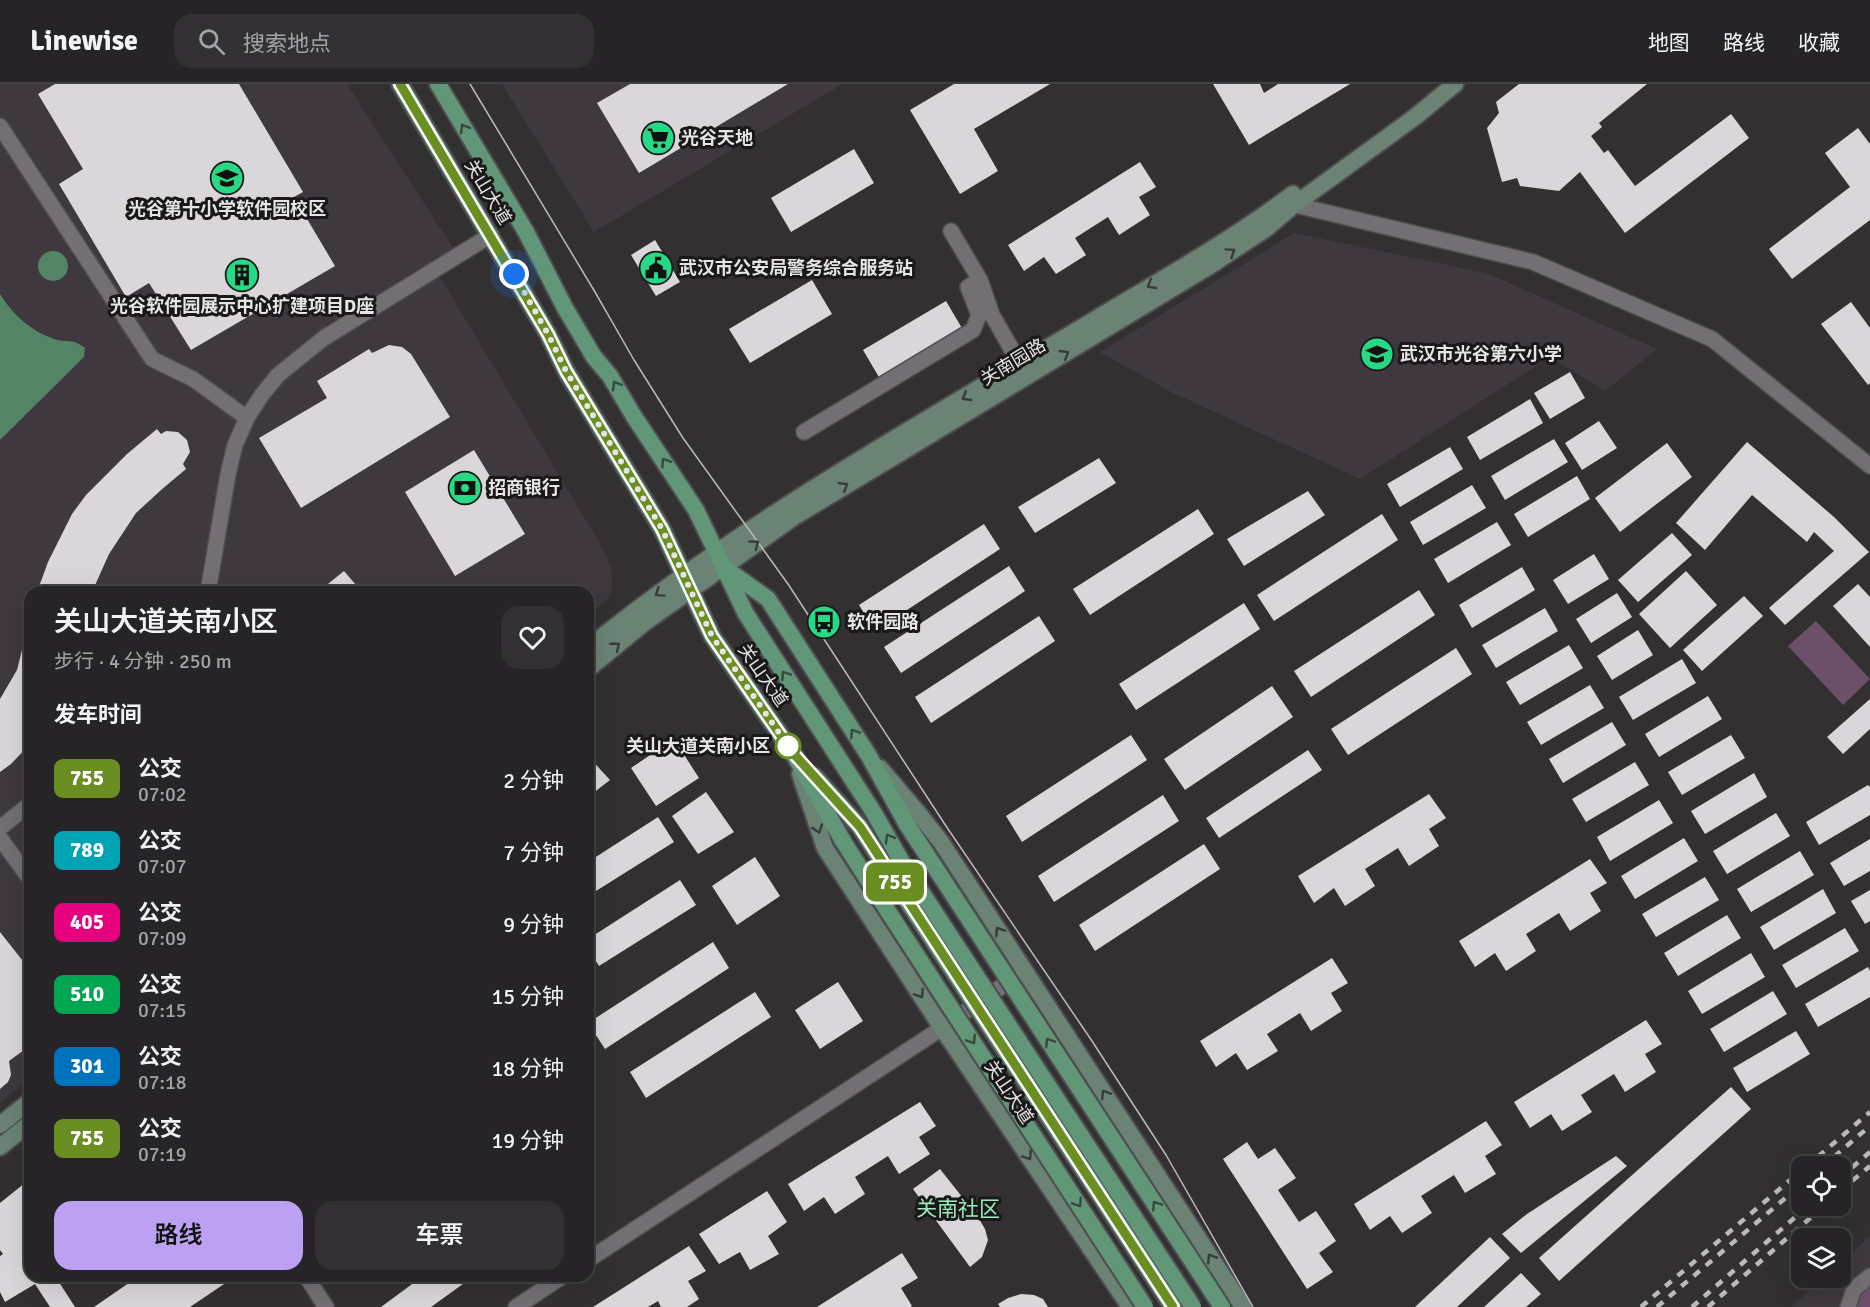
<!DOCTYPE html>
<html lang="zh">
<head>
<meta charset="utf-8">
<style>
  :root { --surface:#262426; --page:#323032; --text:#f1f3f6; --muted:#a4a4a7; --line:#424143; --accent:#bca0f2 }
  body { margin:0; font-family:Signika,"Noto Sans SC",sans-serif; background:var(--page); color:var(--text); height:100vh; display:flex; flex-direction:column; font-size:22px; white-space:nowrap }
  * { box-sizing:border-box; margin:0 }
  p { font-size:20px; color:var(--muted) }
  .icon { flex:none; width:33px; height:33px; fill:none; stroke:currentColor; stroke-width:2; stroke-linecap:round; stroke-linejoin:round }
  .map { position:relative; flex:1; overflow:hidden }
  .drawer { position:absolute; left:24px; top:502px; width:570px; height:696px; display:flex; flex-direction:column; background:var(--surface); border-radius:18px; box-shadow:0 6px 24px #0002,0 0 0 2px var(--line) }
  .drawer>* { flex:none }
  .badge { padding:0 12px; border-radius:9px; font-size:21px; line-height:39px }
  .tools { position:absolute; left:1791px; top:1072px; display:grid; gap:12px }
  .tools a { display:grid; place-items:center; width:60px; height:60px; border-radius:12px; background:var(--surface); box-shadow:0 6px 24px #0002,0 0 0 2px var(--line); font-size:30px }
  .you { position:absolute; width:30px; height:30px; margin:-15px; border:4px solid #fff; border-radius:50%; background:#1a73e8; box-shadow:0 0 0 9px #1a73e833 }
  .map>.badge { position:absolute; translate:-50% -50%; box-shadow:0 0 0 3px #fff }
  h2 { padding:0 30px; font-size:22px; line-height:54px }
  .round { display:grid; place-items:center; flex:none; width:63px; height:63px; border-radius:18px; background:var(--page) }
  .summary { display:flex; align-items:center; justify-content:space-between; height:102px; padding:0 30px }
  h1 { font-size:28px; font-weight:600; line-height:45px }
  .primary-button { display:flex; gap:12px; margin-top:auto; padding:12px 30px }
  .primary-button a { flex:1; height:69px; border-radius:18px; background:var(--accent); color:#111; font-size:24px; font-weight:600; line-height:69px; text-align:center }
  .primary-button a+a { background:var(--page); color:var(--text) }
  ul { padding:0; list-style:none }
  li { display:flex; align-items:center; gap:18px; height:72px; padding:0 30px }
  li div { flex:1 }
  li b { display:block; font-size:22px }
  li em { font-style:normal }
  li .badge { min-width:66px; font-weight:700; text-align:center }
  header { display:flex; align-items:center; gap:36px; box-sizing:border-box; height:84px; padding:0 30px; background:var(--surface); border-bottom:2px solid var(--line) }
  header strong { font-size:28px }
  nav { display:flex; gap:33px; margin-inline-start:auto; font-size:21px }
  .search { width:420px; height:54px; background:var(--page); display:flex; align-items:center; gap:15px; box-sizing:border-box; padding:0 21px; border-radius:18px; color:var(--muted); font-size:22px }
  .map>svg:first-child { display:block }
  .built { fill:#3f383e }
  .green { fill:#6c4f69 }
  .water { fill:#528465 }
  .building { fill:#dad7da }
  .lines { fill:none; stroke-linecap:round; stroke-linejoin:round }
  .minor-casing { stroke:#4f4d4f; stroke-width:18 }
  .secondary-casing { stroke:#4f4d4f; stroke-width:20 }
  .primary-casing { stroke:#4f4d4f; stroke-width:20 }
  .minor { stroke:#737073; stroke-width:15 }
  .secondary { stroke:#6a8375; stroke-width:16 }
  .primary { stroke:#619678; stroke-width:16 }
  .tram { stroke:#bbb9ba; stroke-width:1.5 }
  .rail { stroke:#bbb9ba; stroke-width:4.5; stroke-dasharray:8 8; stroke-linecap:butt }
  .primary-bridge-casing { stroke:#4f4d4f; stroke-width:20; stroke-linecap:butt }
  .primary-bridge { stroke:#619678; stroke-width:16 }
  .oneway { stroke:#364a3f }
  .oneway2 { stroke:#363d39 }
  .line-casing { stroke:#fff; stroke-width:14 }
  .line { stroke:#6b8e23; stroke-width:9 }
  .walk { stroke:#e6e4e5; stroke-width:6; stroke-dasharray:0 10.8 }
  .stop-dot { fill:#fff; stroke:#6b8e23; stroke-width:3 }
  .labels { text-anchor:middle; stroke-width:6; stroke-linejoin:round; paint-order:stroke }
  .poi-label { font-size:18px; font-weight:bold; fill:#e6e4e5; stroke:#1a1819; text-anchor:start }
  .street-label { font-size:18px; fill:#e6e4e5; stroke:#1a1819 }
  .stop-label { font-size:18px; font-weight:bold; fill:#e6e4e5; stroke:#1a1819; text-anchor:end }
  .quarter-label { font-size:21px; fill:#9ee9ba; stroke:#1a1819 }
</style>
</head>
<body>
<header>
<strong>Linewise</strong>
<div class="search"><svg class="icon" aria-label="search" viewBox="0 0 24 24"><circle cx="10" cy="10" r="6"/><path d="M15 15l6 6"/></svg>搜索地点</div>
<nav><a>地图</a><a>路线</a><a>收藏</a></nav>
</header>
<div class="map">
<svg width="1870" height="1223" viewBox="0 0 1870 1223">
  <rect width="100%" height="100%" fill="#333032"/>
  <!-- built -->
  <path class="built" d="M0,0h347l106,164 -22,14 171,285 8,19 2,16 -1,10 -4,7 -19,17v-24h-558v486l-30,25z
    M502,0h339v1l-247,147z
    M1294,149l193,40 170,76 -52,42 -55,-34 -190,122 -189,-87 -71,-40z
    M1870,1152v71h-79l32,-29h17l1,-15z"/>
  <!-- green -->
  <path class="green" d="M1816,537l54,58 -27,26 -55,-59z
    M1870,1202v21h-15l5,-12z"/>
  <!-- water -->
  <path class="water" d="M38 182a15 15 0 1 1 30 0a15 15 0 1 1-30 0Z
    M0,210c12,20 31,37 54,45 13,4 19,-1 31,9l-1,9 -84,83z"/>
  <!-- building -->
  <path class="building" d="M55,0h184l64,108 -9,5 41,69 -144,84 -42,-67 -23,14 -67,-113 24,-15 -45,-75z
    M630,0h158l-149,89 -42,-70z
    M954,0h96l-76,45 24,42 -38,23 -50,-84z
    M1213,0h47l4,9 14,-9h72l-101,61z
    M1519,0h128l-48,39 3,4 -11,9 13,17 4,-3 27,36 96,-72 18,24 -124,95 -45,-61 -21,19 -39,-5 -3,-8 -15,4 -15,-54 12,-15 -3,-11z
    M1858,44l12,16v76l-78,59 -23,-30 81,-62 -25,-34z
    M854,65l20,34 -83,49 -20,-34z
    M1140,78l16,25 -17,10 11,18 -31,20 -11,-18 -33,21 11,17 -30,19 -12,-17 -20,14 -16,-26z
    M655,156l25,42 -24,14 -25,-41z
    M812,196l20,34 -82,49 -21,-34z
    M946,217l20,34 -83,49 -20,-34z
    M1851,218l19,26v55l-2,2 -47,-61z
    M389,261l13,2 9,7 39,63 -149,91 -42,-70 68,-40 -10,-17 52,-32 3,4z
    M1570,288l15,26 -35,21 -16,-26z
    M1530,315l13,24 -63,37 -13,-23z
    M1599,337l18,27 -35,22 -17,-27z
    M157,345l4,5 5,-3 12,1 9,8 3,12 -7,12 3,5 -25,21 -25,23 -27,41 -17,38h-55l11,-30 24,-48 14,-19 41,-41z
    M1554,355l14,23 -63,38 -14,-24z
    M1747,358l87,75 35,35 -84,73 -16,-17 65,-57 -20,-19 -7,10 -55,-47 -47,55 -29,-27z
    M1667,359l25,34 -72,55 -25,-34z
    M1450,363l13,22 -63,38 -13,-23z
    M474,366l51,84 -70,42 -50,-84z
    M1099,374l17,25 -81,50 -17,-26z
    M1577,392l13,23 -62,38 -14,-23z
    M1472,401l14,23 -63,37 -13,-23z
    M1308,407l17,24 -81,51 -17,-27z
    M1198,425l16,25 -124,81 -17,-26z
    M1382,430l16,26 -124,81 -17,-26z
    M1497,438l14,23 -63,38 -14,-24z
    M984,440l16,25 -125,82 -16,-26z
    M1672,449l20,22 -54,47 -20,-22z
    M1594,470l15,25 -41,25 -15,-24z
    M1009,482l16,25 -124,82 -17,-26z
    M1522,483l13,23 -63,38 -13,-23z
    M344,487l18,21h-44z
    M1686,487l31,34 -47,43 -31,-34z
    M1858,500l12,13v50l-37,-41z
    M1419,506l16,25 -124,82 -17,-26z
    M1617,509l15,24 -41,26 -15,-24z
    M1744,512l19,20 -61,55 -19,-21z
    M1244,519l16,26 -124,81 -17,-26z
    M1545,524l13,23 -62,37 -14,-23z
    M1039,532l16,25 -124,82 -16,-26z
    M1638,546l15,25 -41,25 -15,-24z
    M25,554l5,2v104l-19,20 -11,8v-73l17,-29z
    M1569,561l14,23 -63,37 -14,-23z
    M1456,564l16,26 -124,81 -17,-26z
    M1682,575l14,24 -63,37 -14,-23z
    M1590,601l14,23 -63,37 -14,-23z
    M1272,602l21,31 -108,73 -21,-31z
    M1708,612l14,23 -63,38 -14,-23z
    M1870,615v30l-27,25 -16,-17z
    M1612,638l14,23 -63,38 -14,-24z
    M1131,651l16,25 -125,82 -16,-26z
    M1731,651l14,23 -63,37 -14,-23z
    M674,655l25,39 -43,28 -25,-38z
    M1308,666l14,20 -103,68 -13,-20z
    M588,672l22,24 -22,17z
    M1635,678l14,23 -63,37 -14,-23z
    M1754,689l13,24 -62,37 -14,-23z
    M1868,701l2,2v28l-51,30 -13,-23z
    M706,708l28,40 -36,22 -26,-38z
    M1429,710l17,24 -17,11 10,17 -30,20 -11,-18 -33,21 10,17 -30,20 -11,-18 -20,15 -16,-27z
    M1163,711l16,26 -125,81 -16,-26z
    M1659,716l14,23 -63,38 -13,-24z
    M1776,729l14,23 -63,38 -14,-23z
    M658,733l16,25 -86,54v-34z
    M1684,754l14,23 -63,38 -14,-23z
    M1870,755v32l-26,15 -14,-23z
    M1204,760l16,25 -125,82 -16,-26z
    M1800,767l14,24 -63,37 -14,-23z
    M755,773l25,39 -43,29 -25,-39z
    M1590,775l17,24 -17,10 11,18 -31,20 -11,-18 -33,21 10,17 -30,20 -11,-18 -20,14 -16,-26z
    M1705,793l14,23 -63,37 -14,-23z
    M680,796l16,25 -97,61 -11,-18v-9z
    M1823,805l13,24 -62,37 -14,-23z
    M1870,806v31l-5,3 -14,-23z
    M1727,831l14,23 -63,38 -14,-23z
    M1845,844l14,23 -63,37 -14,-23z
    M0,848l30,38v84l-2,1 -4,-5 -15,11 2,14 -3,7 -8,7z
    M713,858l16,26 -124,81 -17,-26z
    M1751,869l14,24 -63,37 -14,-23z
    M1332,874l16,25 -17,10 11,18 -31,20 -11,-18 -33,21 11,17 -31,19 -11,-17 -20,14 -16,-26z
    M1868,883l2,4v26l-52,30 -13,-23z
    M838,898l25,39 -43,28 -25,-39z
    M1773,907l14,23 -63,38 -14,-23z
    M755,908l16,25 -125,81 -16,-26z
    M1646,936l16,24 -17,10 11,18 -31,20 -11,-18 -33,21 11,17 -30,19 -11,-17 -21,14 -16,-26z
    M1796,947l14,23 -63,38 -14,-24z
    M1731,1003l20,22 -192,172 -20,-23z
    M920,1018l16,24 -17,11 11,17 -31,20 -11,-18 -33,21 10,17 -30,20 -11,-17 -20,14 -16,-27z
    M1486,1037l16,24 -17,11 11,18 -31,19 -11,-18 -33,21 11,17 -30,20 -12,-17 -20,14 -16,-26z
    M1247,1058l11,17 17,-11 21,30 -18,12 21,32 17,-11 20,30 -17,12 14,19 -26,17 -84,-130z
    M1616,1072l11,10 -106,87 -19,-19 25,-20z
    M940,1085l38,48 7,12 3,11 -6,17 -12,10 -57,-78z
    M30,1095v97h25l20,31h-25l-15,-23 -30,18 -5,-10v-36l3,-2 -3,-4v-47z
    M767,1107l20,31 -19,14 11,18 -29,16 -10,-18 -21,12 -20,-30z
    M1490,1153l20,21 -53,49h-42z
    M689,1162l17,25 -18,10 11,18 -12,8h-26l-3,-6 -10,6h-55z
    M902,1169l16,25 -17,10 11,18 -2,1h-93z
    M1521,1189l20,21 -15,13h-42z
    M139,1192h97l-46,31h-96z
    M423,1192h51l-43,31h-50z
    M1021,1210l13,1 9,4 5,8h-48l-2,-3 10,-6z"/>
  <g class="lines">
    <!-- minor casing -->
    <g class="minor-casing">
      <path id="minor" d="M0,42l152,233 41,20 54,39
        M1287,119l246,59 179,77 158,127
        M951,147l29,49 12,35 34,59
        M804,348l169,-102 6,-15 -11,-28 12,-7
        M208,508l20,-118 7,-29 12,-27 14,-22 17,-21 46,-37 167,-103
        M0,744l30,-24
        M0,754l30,41
        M588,1176l354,-232 76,-53
        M306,1192l20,31
        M516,1223l47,-31
        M1848,1223l6,-18 16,-13"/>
    </g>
    <!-- secondary casing -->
    <g class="secondary-casing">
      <path id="secondary" d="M588,564c156,-127 334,-225 506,-328 67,-40 136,-79 199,-126
        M588,585l56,-46 150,-106 414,-250 59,-39 27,-23 121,-88 40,-33
        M880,684l39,46 22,28 302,465
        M800,690l25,74 117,180 188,279
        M0,1041l30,-24
        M0,1063l30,-24"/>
    </g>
    <!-- primary casing -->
    <g class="primary-casing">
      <path id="primary" d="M400,0l148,250 18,37 96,158 50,107 81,117 50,88 28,44
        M438,0l88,148 39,76 29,49 16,19 23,39 63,95 50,104 128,199 29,51
        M726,485l42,30 101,157 37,67 21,32
        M814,692l46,51 29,46"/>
    </g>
    <!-- minor -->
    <use href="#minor" class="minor"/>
    <!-- secondary -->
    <use href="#secondary" class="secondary"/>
    <!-- primary -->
    <use href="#primary" class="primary"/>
    <!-- tram -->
    <path class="tram" d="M470,0l125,208 39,68 49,78 105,146 158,242 146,215 74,114 87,152"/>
    <!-- rail -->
    <path class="rail" d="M1806,1083l64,-55
      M1822,1083l48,-41
      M1840,1094l30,-26
      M1840,1107l30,-25
      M1641,1223l161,-137
      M1657,1223l145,-123
      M1692,1223l116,-101
      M1708,1223l116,-101"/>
    <!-- primary-bridge casing -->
    <g class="primary-bridge-casing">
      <path id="primary-bridge" d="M927,771l295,452
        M903,780l290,443
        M889,789l284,434
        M871,801l274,422"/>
    </g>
    <!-- primary-bridge -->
    <use href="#primary-bridge" class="primary-bridge"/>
  </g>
  <!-- one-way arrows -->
  <defs><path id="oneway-chevron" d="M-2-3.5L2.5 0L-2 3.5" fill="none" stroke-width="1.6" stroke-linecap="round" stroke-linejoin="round" transform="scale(1.5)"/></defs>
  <g class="oneway">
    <use href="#oneway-chevron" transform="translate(464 44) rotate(-121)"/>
    <use href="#oneway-chevron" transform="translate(616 301) rotate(-121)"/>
    <use href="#oneway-chevron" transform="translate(665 378) rotate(-124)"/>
    <use href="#oneway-chevron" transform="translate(785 591) rotate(-123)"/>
    <use href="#oneway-chevron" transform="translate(854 649) rotate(-123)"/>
    <use href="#oneway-chevron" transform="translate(889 754) rotate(-120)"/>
    <use href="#oneway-chevron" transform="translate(972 956) rotate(57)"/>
    <use href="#oneway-chevron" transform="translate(1049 958) rotate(-123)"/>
    <use href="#oneway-chevron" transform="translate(1078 1119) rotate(57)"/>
    <use href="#oneway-chevron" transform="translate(1156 1121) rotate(-123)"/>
  </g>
  <g class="oneway2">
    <use href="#oneway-chevron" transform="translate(1231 168) rotate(-34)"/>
    <use href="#oneway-chevron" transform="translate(1151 201) rotate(149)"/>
    <use href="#oneway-chevron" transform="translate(1065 270) rotate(-31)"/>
    <use href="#oneway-chevron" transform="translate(966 313) rotate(149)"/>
    <use href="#oneway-chevron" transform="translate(844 402) rotate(-31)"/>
    <use href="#oneway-chevron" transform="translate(755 460) rotate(-36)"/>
    <use href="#oneway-chevron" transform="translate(659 509) rotate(145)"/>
    <use href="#oneway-chevron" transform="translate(616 562) rotate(-39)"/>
    <use href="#oneway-chevron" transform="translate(818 745) rotate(71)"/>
    <use href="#oneway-chevron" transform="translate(999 847) rotate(-123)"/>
    <use href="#oneway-chevron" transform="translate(920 910) rotate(57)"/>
    <use href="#oneway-chevron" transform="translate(1105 1010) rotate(-123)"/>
    <use href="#oneway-chevron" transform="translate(1028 1072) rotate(56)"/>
    <use href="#oneway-chevron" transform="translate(1211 1174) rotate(-123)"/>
  </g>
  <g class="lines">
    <!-- line casing -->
    <g class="line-casing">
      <path id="line" d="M400,0l148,250 18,37 96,158 50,107 81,117 67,74 313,480"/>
    </g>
    <!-- line -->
    <use href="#line" class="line"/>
    <!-- walk -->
    <path class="walk" d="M514,190l34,60 18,37 96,158 50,107 81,117 -5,-7"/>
  </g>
  <!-- icons -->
  <defs>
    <g id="supermarket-disc" transform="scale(1.725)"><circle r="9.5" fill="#27d885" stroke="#1a1819"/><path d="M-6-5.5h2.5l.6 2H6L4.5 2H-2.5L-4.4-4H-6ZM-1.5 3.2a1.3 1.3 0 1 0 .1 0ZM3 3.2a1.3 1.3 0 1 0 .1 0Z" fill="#111"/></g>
    <g id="school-disc" transform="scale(1.725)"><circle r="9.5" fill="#27d885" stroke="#1a1819"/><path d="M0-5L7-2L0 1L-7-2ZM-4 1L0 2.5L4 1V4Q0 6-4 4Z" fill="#111"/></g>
    <g id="civic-disc" transform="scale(1.725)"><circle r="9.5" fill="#27d885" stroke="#1a1819"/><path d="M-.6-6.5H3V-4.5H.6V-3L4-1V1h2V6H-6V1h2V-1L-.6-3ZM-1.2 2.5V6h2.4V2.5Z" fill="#111"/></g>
    <g id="building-disc" transform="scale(1.725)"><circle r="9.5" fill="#27d885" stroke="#1a1819"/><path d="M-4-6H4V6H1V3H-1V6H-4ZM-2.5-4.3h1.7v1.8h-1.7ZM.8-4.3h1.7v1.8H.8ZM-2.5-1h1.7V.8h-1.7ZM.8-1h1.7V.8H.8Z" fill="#111"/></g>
    <g id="bank-disc" transform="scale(1.725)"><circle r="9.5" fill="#27d885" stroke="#1a1819"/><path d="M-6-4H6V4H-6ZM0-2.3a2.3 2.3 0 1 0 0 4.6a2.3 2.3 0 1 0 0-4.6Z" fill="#111"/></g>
    <g id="bus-disc" transform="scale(1.725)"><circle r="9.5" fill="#27d885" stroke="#1a1819"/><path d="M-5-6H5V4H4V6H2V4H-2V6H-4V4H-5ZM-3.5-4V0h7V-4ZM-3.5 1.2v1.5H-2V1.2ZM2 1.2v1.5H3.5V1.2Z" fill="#111"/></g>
  </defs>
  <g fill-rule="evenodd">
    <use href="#supermarket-disc" x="658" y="54"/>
    <use href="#school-disc" x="227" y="94"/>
    <use href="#civic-disc" x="656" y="184"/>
    <use href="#building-disc" x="242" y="191"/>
    <use href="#school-disc" x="1377" y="270"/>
    <use href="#bank-disc" x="465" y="404"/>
    <use href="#bus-disc" x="824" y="538"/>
  </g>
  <!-- markers -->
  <circle class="stop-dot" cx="788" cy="662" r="12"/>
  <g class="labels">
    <!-- poi labels -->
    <g class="poi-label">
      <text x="681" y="60">光谷天地</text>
      <text x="227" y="131" text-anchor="middle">光谷第十小学软件园校区</text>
      <text x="679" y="190">武汉市公安局警务综合服务站</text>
      <text x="242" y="228" text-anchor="middle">光谷软件园展示中心扩建项目D座</text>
      <text x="1400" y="276">武汉市光谷第六小学</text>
      <text x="488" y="410">招商银行</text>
      <text x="847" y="544">软件园路</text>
    </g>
    <!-- street labels -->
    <g class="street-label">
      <text transform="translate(488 108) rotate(59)" y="6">关山大道</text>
      <text transform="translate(1013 278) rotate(-31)" y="6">关南园路</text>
      <text transform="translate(763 591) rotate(55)" y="6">关山大道</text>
      <text transform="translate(1009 1008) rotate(56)" y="6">关山大道</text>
    </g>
    <!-- stop labels -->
    <g class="stop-label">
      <text x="770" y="668">关山大道关南小区</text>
    </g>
    <!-- quarter labels -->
    <g class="quarter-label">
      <text x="958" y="1132">关南社区</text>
    </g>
  </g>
</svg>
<div class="tools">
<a><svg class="icon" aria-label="locate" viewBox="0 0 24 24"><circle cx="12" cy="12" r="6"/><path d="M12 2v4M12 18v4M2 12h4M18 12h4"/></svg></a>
<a><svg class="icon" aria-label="layers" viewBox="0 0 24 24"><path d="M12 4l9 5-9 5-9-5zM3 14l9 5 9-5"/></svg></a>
</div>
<div class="you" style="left:514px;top:190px"></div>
<b class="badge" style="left:895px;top:798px;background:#6b8e23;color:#fff">755</b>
<section class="drawer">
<div class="summary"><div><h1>关山大道关南小区</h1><p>步行 · 4 分钟 · 250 m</p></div><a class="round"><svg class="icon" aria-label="heart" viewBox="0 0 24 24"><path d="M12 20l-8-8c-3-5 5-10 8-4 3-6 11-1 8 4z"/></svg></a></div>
<h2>发车时间</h2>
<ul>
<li><span class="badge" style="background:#6b8e23;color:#fff">755</span><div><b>公交</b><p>07:02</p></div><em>2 分钟</em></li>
<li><span class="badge" style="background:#00a3b4;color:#fff">789</span><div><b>公交</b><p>07:07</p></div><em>7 分钟</em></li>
<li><span class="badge" style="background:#e6007e;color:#fff">405</span><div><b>公交</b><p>07:09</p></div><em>9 分钟</em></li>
<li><span class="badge" style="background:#00a651;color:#fff">510</span><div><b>公交</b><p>07:15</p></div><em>15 分钟</em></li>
<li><span class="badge" style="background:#0072bc;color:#fff">301</span><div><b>公交</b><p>07:18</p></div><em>18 分钟</em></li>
<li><span class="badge" style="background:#6b8e23;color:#fff">755</span><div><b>公交</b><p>07:19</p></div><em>19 分钟</em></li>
</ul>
<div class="primary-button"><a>路线</a><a>车票</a></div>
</section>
</div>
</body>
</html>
